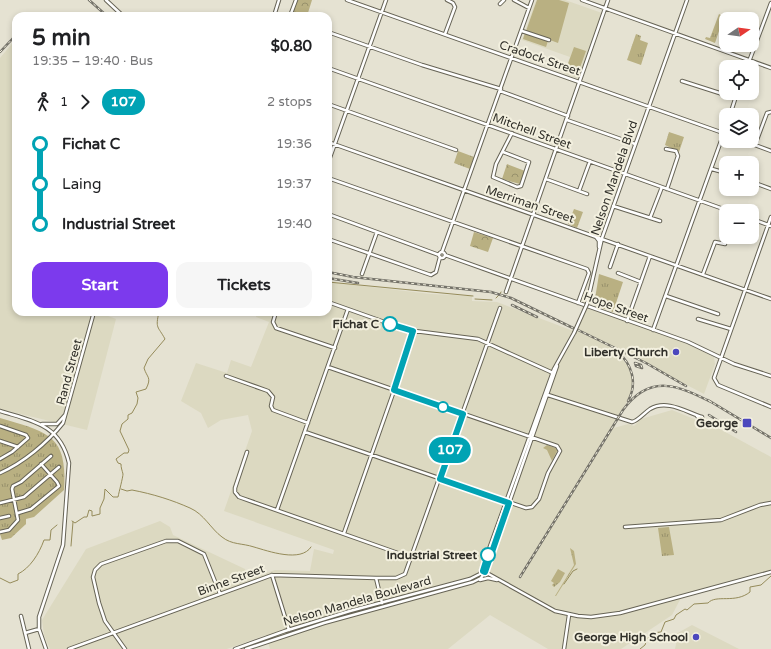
<!DOCTYPE html>
<html lang="en">
<head>
<meta charset="utf-8">
<style>
  :root { --surface:#fff; --page:#f6f6f6; --text:#202124; --muted:#757577; --accent:#7c3aed }
  body { margin:0; font-family:"Varela Round",sans-serif; background:var(--page); color:var(--text); height:100vh; display:flex; flex-direction:column; font-size:15px; white-space:nowrap }
  * { box-sizing:border-box; margin:0 }
  p { font-size:13px; color:var(--muted) }
  .icon { flex:none; width:22px; height:22px; fill:none; stroke:currentColor; stroke-width:2; stroke-linecap:round; stroke-linejoin:round }
  .map { position:relative; flex:1; overflow:hidden }
  .details { position:absolute; left:12px; top:12px; width:320px; height:304px; display:flex; flex-direction:column; background:var(--surface); border-radius:12px; box-shadow:0 2px 6px #0003 }
  .details>* { flex:none }
  .badge { padding:0 8px; border-radius:13px; font-size:14px; line-height:26px }
  .needle { width:26px; rotate:77deg }
  .controls { position:absolute; left:719px; top:12px; display:grid; gap:8px }
  .controls a { display:grid; place-items:center; width:40px; height:40px; border-radius:8px; background:var(--surface); box-shadow:0 2px 6px #0003; font-size:20px }
  .map>.badge { position:absolute; translate:-50% -50%; box-shadow:0 0 0 2px #fff }
  .legs { display:flex; align-items:center; gap:6px; height:44px; padding:0 20px; font-size:13px }
  .legs p { margin-inline-start:auto }
  .headline { display:flex; align-items:center; justify-content:space-between; height:68px; padding:0 20px }
  h1 { font-size:22px; font-weight:700; line-height:30px }
  .action { display:flex; gap:8px; margin-top:auto; padding:8px 20px }
  .action a { flex:1; height:46px; border-radius:12px; background:var(--accent); color:#fff; font-size:16px; font-weight:700; line-height:46px; text-align:center }
  .action a+a { background:var(--page); color:var(--text) }
  ul { padding:0 20px; list-style:none }
  li { display:flex; align-items:center; gap:14px; height:40px; font-size:15px }
  li i { display:grid; place-items:center; width:6px; height:100%; margin:0 5px; background:currentColor }
  li i::after { content:''; width:10px; height:10px; margin:-5px; border:3px solid; border-radius:50%; background:var(--surface) }
  li p { margin-inline-start:auto }
  li:first-child i { background:linear-gradient(#0000 50%,currentColor 0) }
  li:last-child i { background:linear-gradient(currentColor 50%,#0000 0) }
  .map>svg:first-child { display:block }
  .built { fill:#dcd9c1 }
  .grass { fill:url(#grass-tufts) }
  .park { fill:url(#park-crowns) }
  .pitch { fill:#b9b082 }
  .lines { fill:none; stroke-linecap:round; stroke-linejoin:round }
  .stream { stroke:#958b5a; stroke-width:1 }
  .minor-casing { stroke:#666355; stroke-width:4.5 }
  .minor { stroke:#fff; stroke-width:2.5 }
  .rail-casing { stroke:#747269; stroke-width:2.5 }
  .rail { stroke:#f3f0df; stroke-width:1; stroke-dasharray:3; stroke-linecap:butt }
  .minor-bridge-casing { stroke:#666355; stroke-width:4.5; stroke-linecap:butt }
  .minor-bridge { stroke:#fff; stroke-width:2.5 }
  .line-1-casing { stroke:#fff; stroke-width:9 }
  .line-1 { stroke:#00a3b4; stroke-width:6 }
  .stop-1-dot { fill:#fff; stroke:#00a3b4; stroke-width:2 }
  .poi-dot { fill:#4b47bd; stroke:#f3f0df; stroke-width:1.5 }
  .labels { text-anchor:middle; stroke-width:4; stroke-linejoin:round; paint-order:stroke }
  .street-label { font-size:12px; fill:#31302a; stroke:#f3f0df }
  .stop-label { font-size:12px; font-weight:bold; fill:#31302a; stroke:#f3f0df; text-anchor:end }
  .poi-label { font-size:12px; font-weight:bold; fill:#31302a; stroke:#f3f0df; text-anchor:end }
</style>
</head>
<body>
<div class="map">
<svg width="771" height="649" viewBox="0 0 771 649">
  <defs>
    <pattern id="grass-tufts" width="24" height="20" patternUnits="userSpaceOnUse"><rect width="24" height="20" fill="#b9b082"/><path d="M3 7l-1-3M5 7V3M7 7l1-3M15 17l-1-3M17 17v-4M19 17l1-3" fill="none" stroke="#97906b"/></pattern>
    <pattern id="park-crowns" width="20" height="18" patternUnits="userSpaceOnUse"><rect width="20" height="18" fill="#b9b082"/><path d="M2 6a3 3 0 1 1 6 0M12 15a3 3 0 1 1 6 0" fill="none" stroke="#97906b"/></pattern>
  </defs>
  <rect width="100%" height="100%" fill="#e5e2d2"/>
  <!-- built -->
  <path class="built" d="M536,0h29l37,13 -23,66 -15,-5 6,-17 -48,-17z
    M16,39v273h82l18,7 -29,111 -87,-21v-351z
    M328,282l103,12 41,2v5l25,1 79,30 11,-24 96,34 31,15 1,7 -11,30 -61,-32 -28,-11 13,15 4,8 1,11 -3,10 -16,33 14,-4 6,2 7,-7 31,-9 32,13h5l62,34v115l-89,24 -10,19 -51,34h-73l-58,-34 -42,34h-178l-4,-14 -39,14h-177l-6,-14 -2,-15 44,-71 74,-28 10,6 3,8 72,34 4,10 26,-9 35,1 4,-22 19,5 1,-4 -110,-39 28,-80 -4,-16 -27,5 -13,8 -7,-15 -20,-12 15,-38 31,10 4,-13 20,7 18,-45 -13,-5 1,-5h71z
    M692,625l47,24h-64l2,-9 -1,-6z"/>
  <!-- grass -->
  <path class="grass" d="M719,14l2,1 -2,6 3,1 -7,21 -10,-4 1,-2 4,1z
    M636,34l5,2 -1,4 8,3 -7,22 -14,-5z
    M669,132l15,5 -5,15 -14,-7z
    M458,151l16,6 -4,12 -16,-6z
    M574,209l9,3 -6,16 -9,-4z
    M599,274l24,8 -10,30 -19,-7z
    M0,418c47,14 68,16 64,72l-30,27 -8,2v5l-15,14 -9,2 -2,-6z
    M547,445l11,4 -6,12 -5,-11 -4,-2z
    M669,527l5,28 -12,1 -4,-28z
    M570,548l4,3 2,13 -20,32h-1l19,-31z
    M558,569l7,4 -5,9 -6,5 -2,-2 2,-2 -3,-2z"/>
  <!-- park -->
  <path class="park" d="M297,0h15l-5,16h-15z
    M507,164l18,7 -5,13 -18,-5z
    M474,232l19,6 -5,14 -18,-6z"/>
  <!-- pitch -->
  <path class="pitch" d="M537,0h22l10,3 -11,40 -32,-12z
    M525,33l23,8 -2,6 -23,-8z
    M574,47l12,4 -9,25 -12,-4z"/>
  <g class="lines">
    <!-- stream -->
    <path class="stream" d="M328,282l145,14
      M500,294l1,-2
      M496,298l3,-3
      M475,299l17,1
      M121,489l6,2 5,-1c21,4 40,10 58,18 14,6 21,21 32,29 10,8 20,6 32,10 14,4 47,16 57,0
      M72,521l3,2 9,-6h3l2,-7 3,1v5l8,-2v-6l4,-9 1,-10 8,8h5c1,-5 5,-20 5,-23 -1,-4 -2,-6 -2,-10l-3,-1 -2,-4 8,-6h4l1,-3 -9,-19 2,-7 6,-5v-4l4,-2 5,-9 1,-6 -2,-6 10,-3c6,-12 1,-11 -2,-21l4,-9 17,-20c-7,-13 -10,-10 -6,-27
      M71,546l2,-24
      M0,578l10,5 8,-3v-6c12,-6 21,-20 26,-34h6l1,-10 6,-5
      M564,584l9,-13 4,-2
      M640,649l5,-4 2,-6 4,-6 10,-1 4,-10 9,-3 2,-4 9,-6 2,1 7,-6 14,-1c8,-9 27,1 42,-11v-5l11,-2 10,-9"/>
    <!-- minor casing -->
    <g class="minor-casing">
      <path id="minor" d="M106,0l17,16
        M347,0l379,134
        M514,0l15,8
        M582,0l189,68
        M500,4l4,-4
        M274,16l5,-16
        M290,16l6,-16
        M522,31l27,9
        M328,32l94,33 79,24
        M445,34l10,-27 -2,-4 -6,-3
        M747,67l24,-64
        M328,68l401,143
        M682,81l53,17
        M500,91l68,25
        M328,104l128,46
        M730,115l7,-22
        M567,120l68,24
        M744,141l27,10
        M328,142l443,157
        M755,145l12,-32 4,-1
        M666,149l10,2 2,5 -11,33
        M503,152l26,10 -8,24 -4,1 -24,-10 3,-13 16,-31
        M328,163l58,-163
        M712,169l14,4
        M328,178l259,91 2,4 -11,30
        M546,179l41,15
        M752,182l19,7
        M579,191l11,-30
        M613,206l47,15
        M328,214l111,41
        M771,217l-57,161 4,7 53,22
        M650,218l12,-31
        M752,219l19,7
        M596,237l3,4v6
        M328,239l103,36 5,-3 4,-15
        M328,245l2,-6
        M442,252l90,-252
        M439 255a3 3 0 1 1 6 0a3 3 0 1 1-6 0Z
        M445,255l243,87 46,22 37,12
        M610,267l8,-23
        M618,273l23,9
        M362,274l15,-42
        M703,274l12,-32 10,2
        M506,292l102,-292
        M666,296l52,18
        M328,302l79,28 71,9 75,34
        M587,304l15,-66 85,-238
        M276,312l-3,10 3,6 59,20
        M698,319l33,10
        M627,321l23,-65
        M653,330l73,-203
        M226,376l42,15 5,6 -2,9 2,4 35,13
        M548,395l84,27c6,-1 12,-9 18,-13 17,-10 36,3 52,8l1,3h-2l-4,-4
        M0,411c32,10 60,13 69,52l-6,82 -24,72v12l7,20
        M42,424h15l8,-9
        M0,426l26,9 2,3 -16,14 -12,7
        M305,432l221,76 6,-1 7,-8 9,-26 12,-22 -3,-5 -229,-79
        M0,441l18,6
        M247,452l-12,36v4l4,5 173,61
        M0,473c23,-10 47,-30 63,-50l31,-111
        M0,503l24,-6 35,-30
        M277,510l71,-201
        M18,513l13,-4 28,-23 -2,-4 -16,-18
        M0,518l9,-2
        M625,527l96,-7 39,-15 11,-2
        M0,532l9,-2 9,-10 -6,-31 1,-3 8,-4 30,-26
        M344,533l65,-185 4,-17
        M485,572l70,39 23,5 13,1 29,-4 151,-41
        M272,575l17,55
        M376,578l6,25
        M480,580l8,-2 9,2
        M21,616l8,33
        M25,633l14,-4
        M69,649l203,-74 104,3h20l9,-4 95,-266
        M125,649l-20,-28 -6,-18 -6,-26 2,-7 6,-6 65,-23h12l26,13 16,40
        M235,649l50,-18 65,-20 120,-32 10,-5 74,-205 20,-36
        M246,649l78,-26 149,-41 8,-4 4,-6 72,-206
        M564,649l5,-34"/>
    </g>
    <!-- minor -->
    <use href="#minor" class="minor"/>
    <!-- rail casing -->
    <g class="rail-casing">
      <path id="rail" d="M89,0l18,16
        M0,52l16,-17
        M328,272l25,5 138,15 20,6 62,30
        M328,278l30,5
        M512,305l25,12
        M578,330l68,33 40,23
        M617,351c15,13 21,32 11,50
        M635,363l6,2 1,3 -6,-2z
        M708,400l63,38
        M709,415l27,17
        M520,577l103,-167c27,-37 55,-25 90,-7"/>
    </g>
    <!-- rail -->
    <use href="#rail" class="rail"/>
    <!-- minor-bridge casing -->
    <g class="minor-bridge-casing">
      <path id="minor-bridge" d="M574,333l13,-29"/>
    </g>
    <!-- minor-bridge -->
    <use href="#minor-bridge" class="minor-bridge"/>
  </g>
  <g class="lines">
    <!-- line-1 casing -->
    <g class="line-1-casing">
      <path id="line-1" d="M390,324l23,7 -19,59 69,24 -23,65 69,24 -24,69 -2,-1 5,-16"/>
    </g>
    <!-- line-1 -->
    <use href="#line-1" class="line-1"/>
  </g>
  <!-- markers -->
  <g class="stop-1-dot">
    <circle cx="390" cy="324" r="7"/>
    <circle cx="443" cy="407" r="5"/>
    <circle cx="488" cy="555" r="7"/>
  </g>
  <g class="poi-dot">
    <circle cx="676" cy="352" r="4"/>
    <rect x="742" y="418" width="10" height="10" rx="2"/>
    <circle cx="696" cy="637" r="4"/>
  </g>
  <g class="labels">
    <!-- street labels -->
    <g class="street-label">
      <text transform="translate(540 58) rotate(19)" y="4">Cradock Street</text>
      <text transform="translate(532 131) rotate(20)" y="4">Mitchell Street</text>
      <text transform="translate(614 178) rotate(-71)" y="4">Nelson Mandela Blvd</text>
      <text transform="translate(530 204) rotate(19)" y="4">Merriman Street</text>
      <text transform="translate(616 307) rotate(20)" y="4">Hope Street</text>
      <text transform="translate(69 372) rotate(-75)" y="4">Rand Street</text>
      <text transform="translate(231 580) rotate(-20)" y="4">Binne Street</text>
      <text transform="translate(357 601) rotate(-16)" y="4">Nelson Mandela Boulevard</text>
    </g>
    <!-- stop labels -->
    <g class="stop-label">
      <text x="379" y="328">Fichat C</text>
      <text x="477" y="559">Industrial Street</text>
    </g>
    <!-- poi labels -->
    <g class="poi-label">
      <text x="668" y="356">Liberty Church</text>
      <text x="738" y="427">George</text>
      <text x="688" y="641">George High School</text>
    </g>
  </g>
</svg>
<div class="controls">
<a><svg class="needle" viewBox="-14 -14 28 28"><path d="M0-13l5 13h-10z" fill="#e53935"/><path d="M0 13l5-13h-10z" fill="#757577"/></svg></a>
<a><svg class="icon" aria-label="locate" viewBox="0 0 24 24"><circle cx="12" cy="12" r="6"/><path d="M12 2v4M12 18v4M2 12h4M18 12h4"/></svg></a>
<a><svg class="icon" aria-label="layers" viewBox="0 0 24 24"><path d="M12 4l9 5-9 5-9-5zM3 14l9 5 9-5"/></svg></a>
<a>+</a>
<a>−</a>
</div>
<b class="badge" style="left:450px;top:450px;background:#00a3b4;color:#fff">107</b>
<section class="details">
<div class="headline"><div><h1>5 min</h1><p>19:35 – 19:40 · Bus</p></div><b>$0.80</b></div>
<div class="legs"><svg class="icon" aria-label="walk" viewBox="0 0 24 24"><circle cx="13" cy="4" r="2"/><path d="M13 8l-2 6 4 7M11 14l-3 7M7 12l3-4h3l4 4"/></svg>1<svg class="icon" aria-label="forward" viewBox="0 0 24 24"><path d="M9 5l7 7-7 7"/></svg><b class="badge" style="background:#00a3b4;color:#fff">107</b><p>2 stops</p></div>
<ul>
<li><i style="color:#00a3b4"></i><b>Fichat C</b><p>19:36</p></li>
<li><i style="color:#00a3b4"></i><span>Laing</span><p>19:37</p></li>
<li><i style="color:#00a3b4"></i><b>Industrial Street</b><p>19:40</p></li>
</ul>
<div class="action"><a>Start</a><a>Tickets</a></div>
</section>
</div>
</body>
</html>
